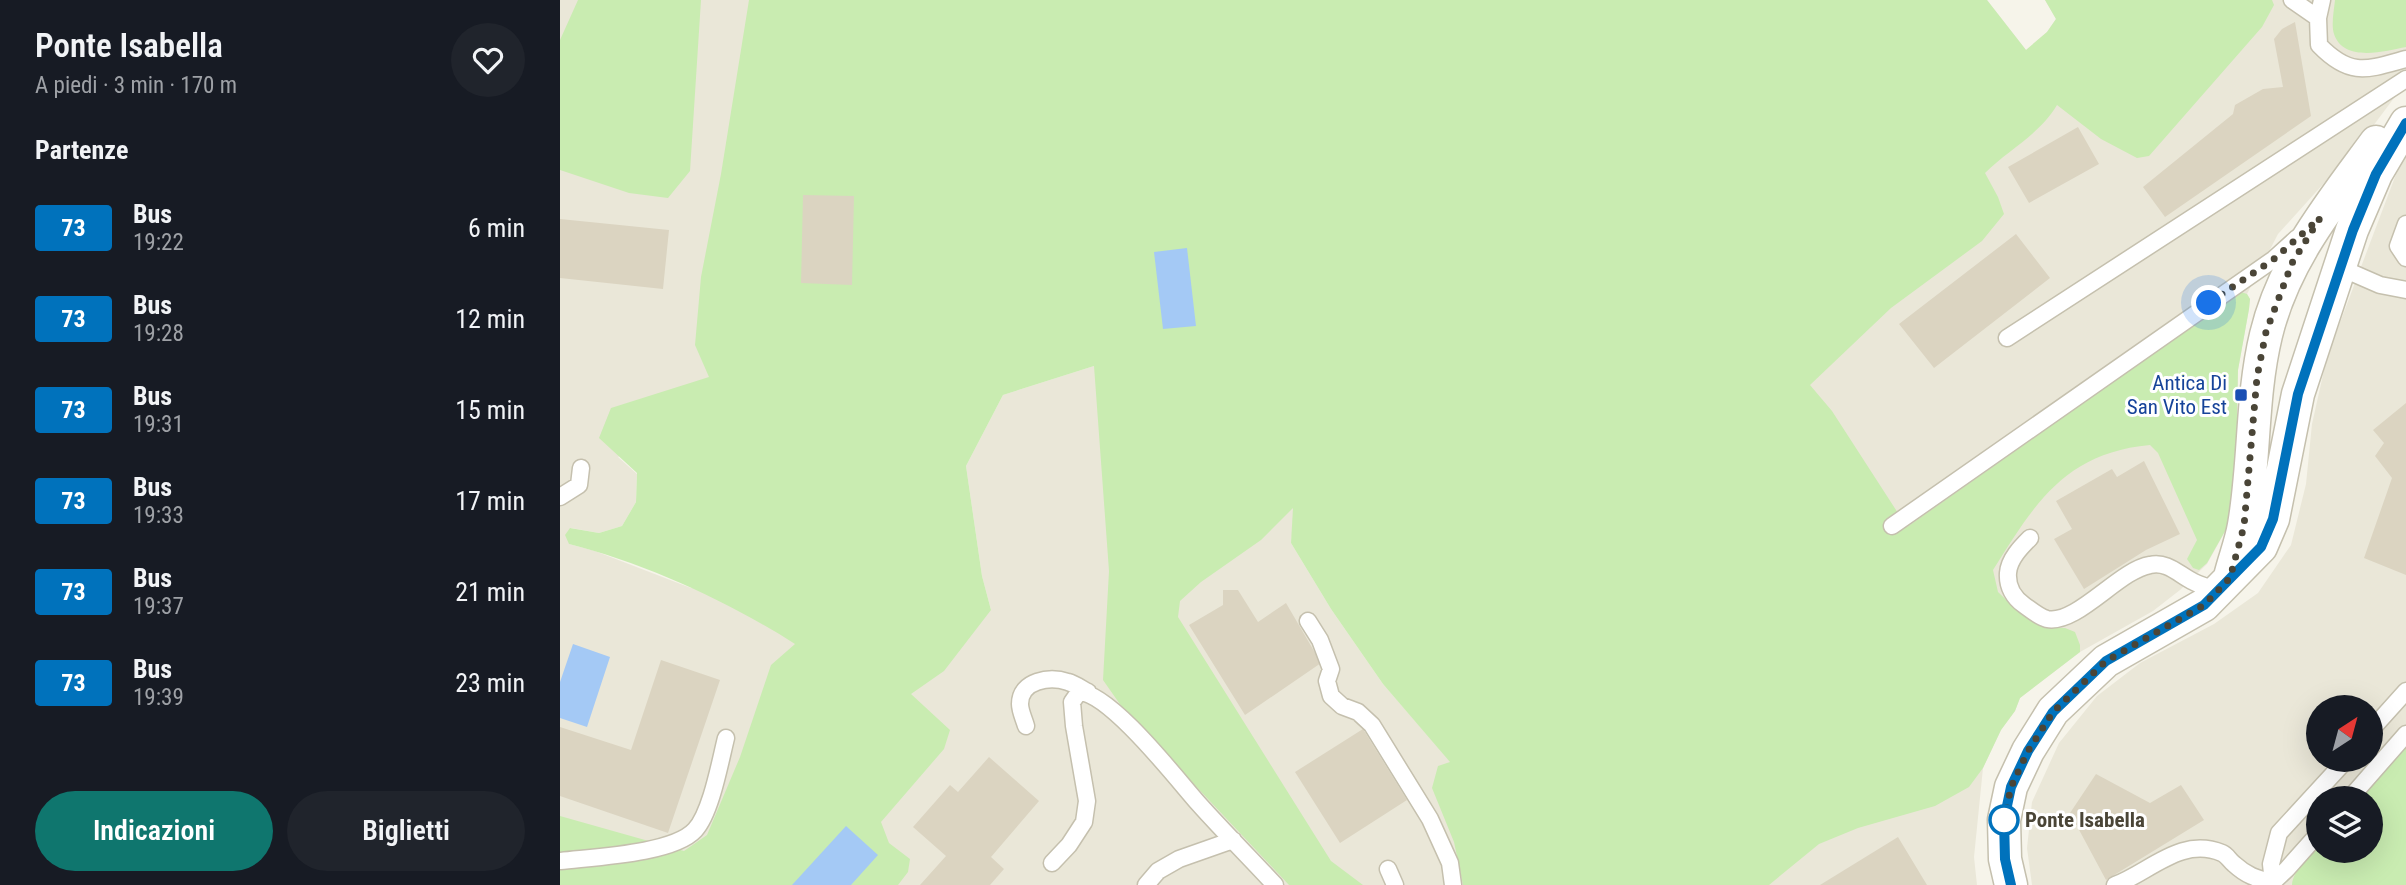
<!DOCTYPE html>
<html lang="it">
<head>
<meta charset="utf-8">
<style>
  :root { --surface:#171b24; --page:#20242c; --text:#f1f3f6; --muted:#9ea1a6; --accent:#0f766e }
  body { margin:0; font-family:"Roboto Condensed",sans-serif; background:var(--page); color:var(--text); height:100vh; display:flex; flex-direction:column; font-size:26px; white-space:nowrap }
  * { box-sizing:border-box; margin:0 }
  p { font-size:23px; color:var(--muted) }
  .icon { flex:none; width:38px; height:38px; fill:none; stroke:currentColor; stroke-width:2; stroke-linecap:round; stroke-linejoin:round }
  .map { position:relative; flex:1; overflow:hidden }
  .details { display:flex; flex-direction:column; background:var(--surface); width:560px }
  .details>* { flex:none }
  .badge { padding:0 14px; border-radius:5px; font-size:24px; line-height:46px }
  .needle { width:46px; rotate:36deg }
  .tools { position:absolute; left:1746px; top:695px; display:grid; gap:14px }
  .tools a { display:grid; place-items:center; width:77px; height:77px; border-radius:50%; background:var(--surface); box-shadow:0 7px 28px #0002; font-size:35px }
  .you { position:absolute; width:35px; height:35px; margin:-18px; border:5px solid #fff; border-radius:50%; background:#1a73e8; box-shadow:0 0 0 10px #1a73e833 }
  .map>.badge { position:absolute; translate:-50% -50%; box-shadow:0 0 0 4px #fff }
  h2 { padding:0 35px; font-size:26px; line-height:63px }
  .round { display:grid; place-items:center; flex:none; width:74px; height:74px; border-radius:37px; background:var(--page) }
  .summary { display:flex; align-items:center; justify-content:space-between; height:119px; padding:0 35px }
  h1 { font-size:33px; font-weight:600; line-height:52px }
  .action { display:flex; gap:14px; margin-top:auto; padding:14px 35px }
  .action a { flex:1; height:80px; border-radius:42px; background:var(--accent); color:#fff; font-size:28px; font-weight:600; line-height:80px; text-align:center }
  .action a+a { background:var(--page); color:var(--text) }
  ul { padding:0; list-style:none }
  li { display:flex; align-items:center; gap:21px; height:91px; padding:0 35px }
  li div { flex:1 }
  li b { display:block; font-size:26px }
  li em { font-style:normal }
  li .badge { min-width:77px; font-weight:700; text-align:center }
  main { display:flex; flex:1; min-height:0 }
  .map>svg:first-child { display:block }
  .residential { fill:#eae7d8; fill-rule:evenodd }
  .green { fill:#c9ecb1 }
  .water { fill:#a4c9f5 }
  .building { fill:#dbd4c1 }
  .lines { fill:none; stroke-linecap:round; stroke-linejoin:round }
  .service-casing { stroke:#c5c0ae; stroke-width:19 }
  .minor-casing { stroke:#c5c0ae; stroke-width:35 }
  .service { stroke:#fff; stroke-width:16 }
  .minor { stroke:#fff; stroke-width:32 }
  .line-casing { stroke:#fff; stroke-width:16 }
  .line { stroke:#0072bc; stroke-width:10 }
  .walk { stroke:#4a4537; stroke-width:7; stroke-dasharray:0 12.6 }
  .transit-dot { fill:#1a4fb4; stroke:#fff; stroke-width:2.5 }
  .stop-dot { fill:#fff; stroke:#0072bc; stroke-width:3.5 }
  .labels { text-anchor:middle; stroke-width:6; stroke-linejoin:round; paint-order:stroke }
  .transit-label { font-size:21px; fill:#164399; stroke:#fff; text-anchor:end }
  .stop-label { font-size:21px; font-weight:bold; fill:#4a4537; stroke:#fff; text-anchor:start }
</style>
</head>
<body>
<main>
<section class="details">
<div class="summary"><div><h1>Ponte Isabella</h1><p>A piedi · 3 min · 170 m</p></div><a class="round"><svg class="icon" aria-label="heart" viewBox="0 0 24 24"><path d="M12 20l-8-8c-3-5 5-10 8-4 3-6 11-1 8 4z"/></svg></a></div>
<h2>Partenze</h2>
<ul>
<li><span class="badge" style="background:#0072bc;color:#fff">73</span><div><b>Bus</b><p>19:22</p></div><em>6 min</em></li>
<li><span class="badge" style="background:#0072bc;color:#fff">73</span><div><b>Bus</b><p>19:28</p></div><em>12 min</em></li>
<li><span class="badge" style="background:#0072bc;color:#fff">73</span><div><b>Bus</b><p>19:31</p></div><em>15 min</em></li>
<li><span class="badge" style="background:#0072bc;color:#fff">73</span><div><b>Bus</b><p>19:33</p></div><em>17 min</em></li>
<li><span class="badge" style="background:#0072bc;color:#fff">73</span><div><b>Bus</b><p>19:37</p></div><em>21 min</em></li>
<li><span class="badge" style="background:#0072bc;color:#fff">73</span><div><b>Bus</b><p>19:39</p></div><em>23 min</em></li>
</ul>
<div class="action"><a>Indicazioni</a><a>Biglietti</a></div>
</section>
<div class="map">
<svg width="1846" height="885" viewBox="0 0 1846 885">
  <rect width="100%" height="100%" fill="#f6f4ea"/>
  <!-- residential -->
  <path class="residential" d="M0,0h824l-766,457 19,17 -1,28 -14,24 -23,7 -28,-5 -2,16 26,7 96,37 300,22 -9,-34 -16,-110 37,-71 91,-29 242,-166 -45,343 40,66 52,75 175,201h-998z
    M1427,0l39,50 21,-18 9,-13 -11,-19h361v82l-45,60 -83,92 -31,60 3,5 -1,10 -11,61 -1,140 -30,54 -27,26 -27,21 -73,41 -60,46 -5,13 -14,19 -18,38 -9,89 3,28h-247l-253,-402z
    M1846,154v731h-374l-5,-37 5,-46 27,-59 38,-47 43,-33 74,-39 44,-31 33,-48 15,-61 6,-60 15,-67 74,-196zM1759,707h52v53h-52zM1759,798h52v52h-52z"/>
  <!-- green -->
  <path class="green" d="M18,0h123l-11,171 -22,27 -39,-5 -69,-23v-130z
    M189,0h1238l39,50 21,-18 9,-13 -11,-19h227l2,5 -12,22 -113,129 -12,2 -36,-19 -44,-34c-18,30 -48,44 -72,68l13,24 6,17 -22,27 -91,67 -81,77 22,26 75,116 334,-235 6,2 3,5 -1,10 -11,61 -1,42 5,59 -5,39 -30,53 -8,7 -6,-2 -6,-9 10,-19 -39,-87 -8,-8c-85,8 -115,58 -157,125l5,22 24,23 26,13h17l10,4 5,13v7l-60,46 -5,13 -14,19 -18,38 -14,19 -34,19 -77,22 -39,16 -50,41h-306l-9,-43 -22,-54 6,-22 12,-4 -67,-78 -52,-75 -40,-66 2,-35 -32,32 -60,42 -21,19 -2,16 153,244 32,24h-74l-165,-175 -21,-30 6,-109 -15,-205 -91,29 -37,71 16,110 9,34 -47,61 -33,23 39,36 -6,19 -63,73 8,21 21,16 -2,13 -10,13h-338v-69l124,35 23,-16 33,-78 31,-92 24,-21c-66,-42 -150,-81 -226,-100l-4,-9 5,-7 29,5 23,-7 14,-24 1,-29 -38,-35 12,-30 98,-31 -14,-32 6,-68 20,-103z
    M1775,0h71v47c-21,4 -62,16 -72,-13 -3,-9 0,-24 1,-34z
    M1846,747v138h-114c1,-15 17,-28 27,-39v4h52v-52h-10z"/>
  <!-- water -->
  <path class="water" d="M627,248l9,78 -33,3 -9,-77z
    M13,644l37,13 -23,70 -27,-9v-36z
    M286,826l32,29 -27,30h-59z"/>
  <!-- building -->
  <path class="building" d="M1735,22l16,94 -146,101 -22,-30 90,-73 2,-9 28,-16 20,-2 -9,-48 8,-10z
    M1518,127l21,37 -70,39 -21,-36z
    M243,195l51,1 -2,89 -51,-2z
    M0,219l109,11 -6,59 -103,-11z
    M1456,234l34,44 -116,90 -35,-44z
    M1846,403v172l-42,-17 28,-80 -17,-22 9,-13 -11,-13z
    M1584,461l36,73 -34,16 -62,39 -30,-50 18,-10 -16,-28 56,-32 5,8z
    M663,590h15l20,32 28,-19 35,60 -76,52 -56,-90 34,-20z
    M101,660l59,20 -52,153 -108,-37v-69l71,23z
    M803,729l44,71 -67,43 -45,-71z
    M429,757l50,44 -48,56 13,12 -14,16h-70l26,-29 -33,-29 37,-42 8,7z
    M1536,774l54,29 31,-18 23,35 -98,60 -36,-67z
    M1338,837l29,48h-107z"/>
  <g class="lines">
    <!-- service casing -->
    <g class="service-casing">
      <path id="service" d="M1732,0l26,18
        M1762,0l-4,18 1,27c31,32 47,25 87,14
        M1846,224l-8,22 8,12
        M1781,268l39,17 26,5
        M1447,338l399,-259
        M0,497l19,-12 2,-17
        M1332,526l382,-267 23,-21
        M1470,538c-9,9 -21,21 -22,35 -1,14 6,25 16,32 7,5 15,12 23,14 30,6 72,-49 103,-54 18,-4 29,10 44,17 8,4 17,6 25,9
        M748,621l12,19 11,29 -4,12 4,15 11,10 16,6 14,13 58,94 20,44 3,22
        M466,726c-2,-7 -6,-15 -6,-22 0,-24 30,-28 48,-22 7,2 14,7 20,10
        M1811,730l35,-39
        M1790,798l56,-64
        M0,861c33,-4 113,-7 135,-31 16,-17 25,-68 31,-92
        M492,863l17,-18 15,-23 3,-21 -13,-75 -2,-24 7,-10c31,1 97,86 119,111 25,28 52,55 77,82
        M828,869l7,16
        M586,885l12,-14 21,-12 54,-19
        M1555,885c35,-13 66,-49 107,-32 5,2 7,7 12,11 12,11 22,15 39,18l-2,-18 8,-31 67,-73
        M1713,885v-3l14,-13 32,-36"/>
    </g>
    <!-- minor casing -->
    <g class="minor-casing">
      <path id="minor" d="M1670,577c4,-17 11,-34 14,-52 11,-63 7,-128 22,-190 18,-75 66,-133 110,-193
        M1451,885l-6,-26 -1,-39 7,-33 17,-36 25,-40 53,-50 98,-56 57,-58 12,-28 25,-125 54,-164 24,-56 30,-51"/>
    </g>
    <!-- service -->
    <use href="#service" class="service"/>
    <!-- minor -->
    <use href="#minor" class="minor"/>
  </g>
  <g class="lines">
    <!-- line casing -->
    <g class="line-casing">
      <path id="line" d="M1451,885l-6,-26 -1,-39 7,-33 17,-36 25,-39 53,-51 98,-56 57,-58 12,-28 25,-125 55,-164 23,-56 30,-51"/>
    </g>
    <!-- line -->
    <use href="#line" class="line"/>
    <!-- walk -->
    <path class="walk" d="M1444,820l7,-33 17,-36 25,-39 53,-51 98,-56 26,-27 14,-52 13,-149 9,-45 26,-69 28,-45 -46,41 -65,44"/>
  </g>
  <!-- markers -->
  <rect class="transit-dot" x="1674" y="388" width="14" height="14" rx="3.5"/>
  <circle class="stop-dot" cx="1444" cy="820" r="14"/>
  <g class="labels">
    <!-- transit labels -->
    <g class="transit-label">
      <text x="1667" y="390">Antica Di<tspan x="1667" dy="24">San Vito Est</tspan></text>
    </g>
    <!-- stop labels -->
    <g class="stop-label">
      <text x="1465" y="827">Ponte Isabella</text>
    </g>
  </g>
</svg>
<div class="tools">
<a><svg class="needle" viewBox="-14 -14 28 28"><path d="M0-13l5 13h-10z" fill="#e53935"/><path d="M0 13l5-13h-10z" fill="#9ea1a6"/></svg></a>
<a><svg class="icon" aria-label="layers" viewBox="0 0 24 24"><path d="M12 4l9 5-9 5-9-5zM3 14l9 5 9-5"/></svg></a>
</div>
<div class="you" style="left:1649px;top:303px"></div>
</div>
</main>
</body>
</html>
